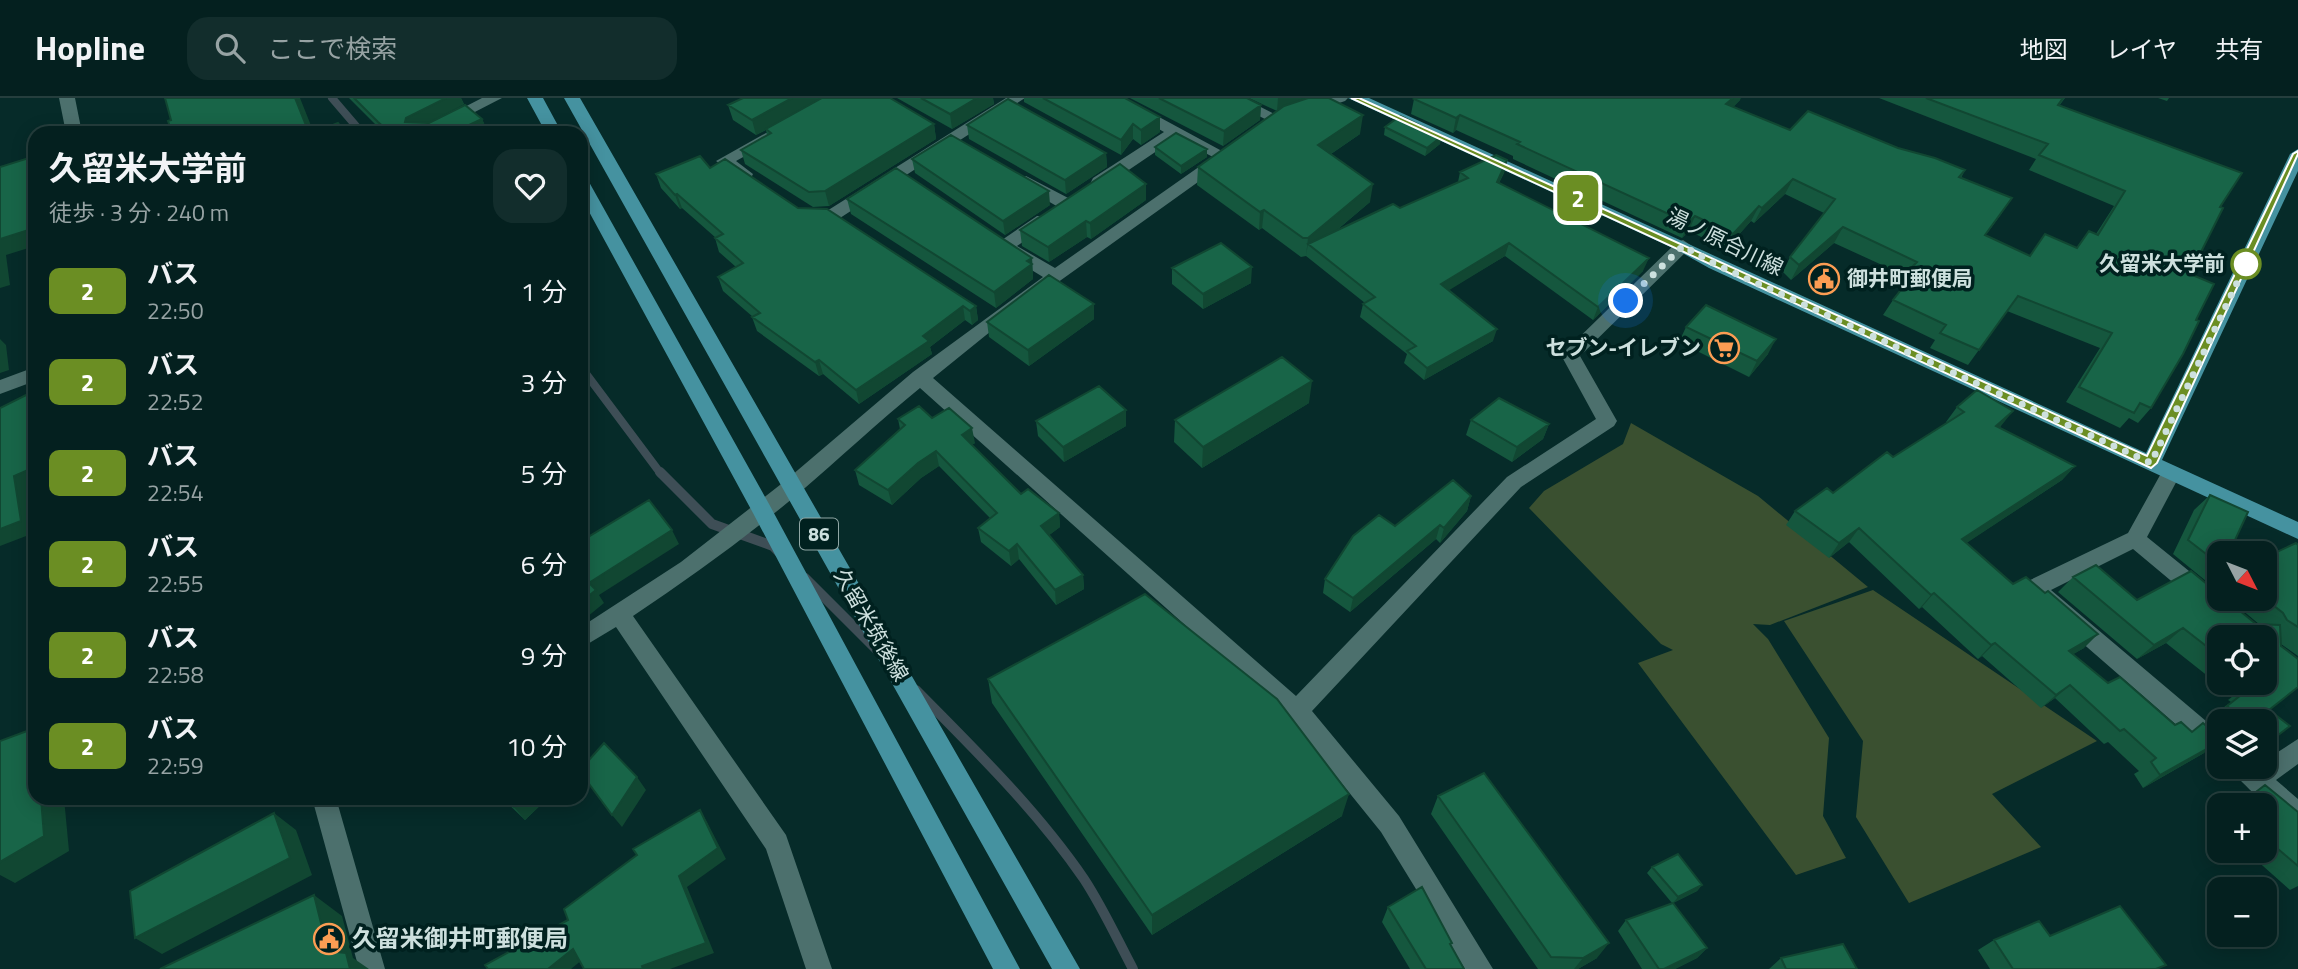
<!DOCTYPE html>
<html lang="ja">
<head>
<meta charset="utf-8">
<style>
  :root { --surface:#04201f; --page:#122d2c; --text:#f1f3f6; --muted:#97a3a4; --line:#253e3d }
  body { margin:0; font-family:"Titillium Web","Noto Sans JP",sans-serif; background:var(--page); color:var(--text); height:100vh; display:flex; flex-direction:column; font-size:26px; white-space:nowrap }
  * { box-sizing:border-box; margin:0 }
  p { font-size:23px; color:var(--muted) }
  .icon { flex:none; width:38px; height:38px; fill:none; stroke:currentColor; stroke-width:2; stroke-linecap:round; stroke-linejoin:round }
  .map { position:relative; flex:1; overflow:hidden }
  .side { position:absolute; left:28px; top:28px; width:560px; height:679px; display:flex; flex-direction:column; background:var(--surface); border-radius:21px; box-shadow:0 4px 18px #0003,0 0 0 2px var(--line) }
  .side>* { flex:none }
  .badge { padding:0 14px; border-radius:10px; font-size:24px; line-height:46px }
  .needle { width:46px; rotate:132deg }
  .controls { position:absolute; left:2207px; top:443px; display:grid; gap:14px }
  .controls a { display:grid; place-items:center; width:70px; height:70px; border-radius:14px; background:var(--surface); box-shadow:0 4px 18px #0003,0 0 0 2px var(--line); font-size:35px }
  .you { position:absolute; width:35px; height:35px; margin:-18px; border:5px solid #fff; border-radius:50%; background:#1a73e8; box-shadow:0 0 0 10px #1a73e833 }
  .map>.badge { position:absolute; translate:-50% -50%; box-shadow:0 0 0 4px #fff }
  .round { display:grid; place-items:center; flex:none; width:74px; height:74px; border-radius:21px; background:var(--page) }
  .overview { display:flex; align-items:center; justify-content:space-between; height:119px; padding:0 21px }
  h1 { font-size:33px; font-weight:700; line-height:52px }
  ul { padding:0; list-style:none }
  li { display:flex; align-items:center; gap:21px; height:91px; padding:0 21px }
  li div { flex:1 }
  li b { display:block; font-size:26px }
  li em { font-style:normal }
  li .badge { min-width:77px; font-weight:700; text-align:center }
  header { display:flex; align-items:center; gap:42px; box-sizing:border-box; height:98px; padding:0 35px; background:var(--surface); border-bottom:2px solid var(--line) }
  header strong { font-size:33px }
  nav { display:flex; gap:38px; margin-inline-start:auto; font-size:24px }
  .search { width:490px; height:63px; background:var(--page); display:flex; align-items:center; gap:18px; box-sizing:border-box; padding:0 24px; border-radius:21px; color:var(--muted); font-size:26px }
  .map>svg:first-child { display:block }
  .green { fill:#3a5030 }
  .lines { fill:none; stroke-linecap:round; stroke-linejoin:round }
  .stream-far1 { stroke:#3e4e56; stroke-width:8 }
  .stream { stroke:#3e4e56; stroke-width:10 }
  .minor { fill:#4c706d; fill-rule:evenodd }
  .major { fill:#4592a0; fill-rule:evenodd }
  .wall { fill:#15573e; fill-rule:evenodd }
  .shaded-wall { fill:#114732 }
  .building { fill:#186548; stroke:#114732; stroke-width:2 }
  .line { fill:#6b8e23; stroke:#fff; stroke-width:2 }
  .walk { stroke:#cde0de; stroke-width:7; stroke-dasharray:0 12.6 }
  .stop-dot { fill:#fff; stroke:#6b8e23; stroke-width:3.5 }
  .labels { text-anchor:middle; stroke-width:7; stroke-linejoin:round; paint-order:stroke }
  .shield { fill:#00211f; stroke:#90a7a5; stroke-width:2 }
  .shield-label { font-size:19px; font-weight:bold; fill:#cde0de }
  .street-label { font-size:21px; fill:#cde0de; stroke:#00211f }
  .stop-label { font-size:21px; font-weight:bold; fill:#cde0de; stroke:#00211f; text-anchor:end }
  .poi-label { font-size:21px; font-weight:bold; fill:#cde0de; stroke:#00211f; text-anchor:start }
  .near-poi-label { font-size:24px; font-weight:bold; fill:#cde0de; stroke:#00211f; text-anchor:start }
</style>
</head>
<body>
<header>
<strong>Hopline</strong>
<div class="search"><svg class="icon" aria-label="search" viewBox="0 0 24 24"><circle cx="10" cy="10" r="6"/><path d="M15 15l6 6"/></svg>ここで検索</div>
<nav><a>地図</a><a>レイヤ</a><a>共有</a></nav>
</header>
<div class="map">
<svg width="2298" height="871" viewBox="0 0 2298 871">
  <rect width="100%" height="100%" fill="#062b29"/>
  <!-- green -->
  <path class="green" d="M1631,325l127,73 110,91 -98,38 -17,-1 15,15 61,99 -6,78 23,42 -50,17 -158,-212 35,-13 -12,-6 -132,-136 15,-17 79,-47z
    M1873,492l224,151 -105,53 49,53 -132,56 -53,-86 7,-76 -79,-120z"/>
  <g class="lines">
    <!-- stream-far1 -->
    <path class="stream-far1" d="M332,0l30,35
      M581,269l80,107"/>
    <!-- stream -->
    <path class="stream" d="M660,374l52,52 61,22 7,7
      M805,480l74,74
      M916,592c59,60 120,119 168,189 19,29 33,60 49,90"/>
    <!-- minor -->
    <path class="minor" d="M59,0h16l7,35h-16z
      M482,0h20l-68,35h-20z
      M1006,0h19l-185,120 -33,2 -8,-5 8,-5 23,-1z
      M1104,0h20l109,59 -232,166 -68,55 363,318 211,-219 89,-58 -35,-64 116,-113 6,-2 9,6 -112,110 37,65 -3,5 -93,61 -209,224 87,105 94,153h-28l-84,-137 -92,-114 -369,-330c-42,34 -81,71 -122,106 -53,44 -108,84 -165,122l153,219 46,134h-26l-40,-120 -150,-222 -35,21v-21l100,-65 104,-81 128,-109 130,-95 -44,-27 -3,-4 3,-4 38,-26h12l2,4 -2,4 -32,22 38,22 158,-111 -37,-19 -71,48h-12l-2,-4 2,-4 71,-46z
      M1223,0h20l41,21 -8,5 -5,-2z
      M1325,0h23l-3,3 -38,13 -8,-5 3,-3z
      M766,35l6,2 2,3 -2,3 -36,20 17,13 -2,4h-12l-23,-17z
      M1026,78l46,24 2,4 -2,4h-12l-40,-23 -2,-4z
      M35,269v14l-35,13v-14z
      M2171,367l7,3 3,5 -34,64 63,51 3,6 -3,6 -8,3 -8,-3 -61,-51 -82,41 168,142v26l-8,-3 -185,-161 -3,-6 3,-6 102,-49 36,-65z
      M2298,641v25l-22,16 22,19v26c-16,-6 -61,-43 -68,-59h34v-5z
      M312,700h24l49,171h-26z"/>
    <!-- major -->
    <path class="major" d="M527,0h16l19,35h-16z
      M564,0h16l500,871h-28z
      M1348,0h21l777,355 144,-299 8,-5v22l-136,289 136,62v17l-589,-271 -32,-18z
      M581,79l8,5 180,322 251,465h-27l-240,-456 -172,-316z"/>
  </g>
  <!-- wall -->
  <path class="wall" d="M349,0h112l3,6 -36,19 54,-4 6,13 -3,1h-101z
    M897,0h96l1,6 -42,25z
    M1024,0h101l35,34 -19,13 -8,-6 -12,16 -97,-53z
    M1130,0h117l14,7 -1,15 -37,26z
    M1249,0h80l31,36 -29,20 39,48 -33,28 63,-22 58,-26 2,-10 47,-12 -3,13 -5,10 144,88 -50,49 -88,-64 -57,34 45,51 -69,39 -20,-17 3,-9 -47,-37 3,-13 2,-1 -59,-47 -5,1 -39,-29 -3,2 -62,-45 1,-18 79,-56z
    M1879,0h186l-6,8 161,101 -30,67 -39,134 -13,15 -9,-5 -9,10 -54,-26 34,-54 -93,-37 -39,54 -38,-17 5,-8 -52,-25 10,-15 11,-14 -4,-1 6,-9 -72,-33 -43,37 -8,-8 7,-15 34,-44 -39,-19 -31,29 -3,-2 -25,28 -37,-18 -7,7 -169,-79v-3l-57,-26 -3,3 -42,-19 3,-15 326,1 -7,7 57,23 108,18 67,22 -4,8 41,35 -17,23 45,20 47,-9 12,-16 7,3 18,-28 -85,-36 7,-11z
    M2158,0h11l-2,3z
    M728,7l206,19 2,15 -107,67 -16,1 -68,-43 -4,-14 26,-15 -1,-5 -10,5 -23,-15z
    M967,27l139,28 1,14 -41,27 -97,-55z
    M1385,29l55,17 -15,12 -41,-21z
    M1155,49l52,2v8l-26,17 -26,-19z
    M912,61l138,46 -45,30 -90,-62z
    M710,70l88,40 178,98 2,14 -6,5 -7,-5 -35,27 2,7 -73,50 -36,-30 -4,2 -62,-45 -5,-14h1l-30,-26 -5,-14 18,-10 -17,-15 -4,-14h1l-34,-30 -2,1 -19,-21 -5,-14z
    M847,101l185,59 1,21 -37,29 -145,-94z
    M1146,102l-55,39 -4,-2 -38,25 -27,-16 -2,-16z
    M1172,170l79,15 -48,26 -31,-25z
    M1094,221l-65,47 -40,-29 -2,-15z
    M1686,229l82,27 -19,23 -70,-35z
    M1309,305l-107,65 -28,-26 1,-22z
    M1957,309l44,19 -2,2 76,38 -13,14 -96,63 118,105 -11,6 35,29 96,70 -61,35 -9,-14 5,-3 -31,-29 -4,2 -49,-46 -14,10 -59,-52 -4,3 -56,-52 -3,2 -70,-67 -20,16 -43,-33 9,-14 38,-18 60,-36 54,-34 -1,-1z
    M1126,312v16l-62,36 -26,-26 -2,-15z
    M932,320l43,25 -3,2 49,49 38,19 1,14 -11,8 34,40 1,14 -28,16 -37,-46 -8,7 -30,-24 -3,-14 12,-10 -51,-52 -18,12 -29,27 -33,-20 -4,-15 45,-41 -2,-10z
    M1471,322l78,4 -6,15 -31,23 -46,-27z
    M2210,397l9,75 -13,11 -33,-27 21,-44z
    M1471,398l-4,15 -27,32 -4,-4 -86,73 -27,-19 2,-14 70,-53z
    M2298,447v111l-17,-12 -12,66 -5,11h-45v8l-11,-10 23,-17 -3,-2 5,-4 -67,-53 -29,16 -79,-67 15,-15 64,23 123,25 -32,-27h36zM2219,539l45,45h-45z
    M988,581l354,137 -190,119 -160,-232z
    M2265,687l33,27v74l-8,4 -45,-40h19v-45h-28z
    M1438,698l159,162 -19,11h-40l-107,-155z
    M502,700h46l-23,22z
    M2219,720v11l-7,-6z
    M1652,769l50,18 -5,6 -24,12 34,45 -10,10 -22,11h-33l-24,-38 8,-11 46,-17 -25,-30z
    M1388,809l64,36 -1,2 13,24h-54l-28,-47z
    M2050,838l109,33h-169l-12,-19 16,-10z
    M1781,860l76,11h-88z"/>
  <!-- shaded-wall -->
  <path class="shaded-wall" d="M295,0h5l14,35h-5z
    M446,0h15l3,6 -51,27 -8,-9 1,-4z
    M792,0h30l-66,37 -4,-15z
    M977,0h16l1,6 -42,25 -2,-15z
    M1278,0h35l-36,13z
    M1733,0h8l-1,2 -20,20 6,-16z
    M1261,7l-1,15 -37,26 1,-15z
    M1363,17l-3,19 -44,30 2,-19z
    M1460,17l-4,15 -3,3 3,-15z
    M1160,19v15l-19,13v-15z
    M482,21l6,13 -3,1h-33z
    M934,26l2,15 -107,67 -4,-15z
    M1133,26v15l-12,16v-15z
    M1442,38l-2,8 -15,12 2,-8z
    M1207,51v8l-26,17v-8z
    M1106,55l1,14 -41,27 -1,-14z
    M1507,62l-3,13 -11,21 4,-12z
    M1793,81l-8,15 -31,29 8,-15z
    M1146,86v16l-55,39 -1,-16z
    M1373,86l-3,18 -56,47 -6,-5 -2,12 2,-18z
    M1049,93l1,14 -45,30 -2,-14z
    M677,96l5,14 -2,1 -5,-14z
    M1759,108l-8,15 -25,28 7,-15z
    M1264,112l-2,18 -3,2 1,-18z
    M1695,118l-6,15 -7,7 6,-15z
    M1086,123l1,16 -38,25 -1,-15z
    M1843,129l-9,16 -43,37 8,-15z
    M35,130v18l-29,9 4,30 -10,3v-49z
    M1509,145l-4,13 -67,41 3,-13z
    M1032,160l1,21 -37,29 -2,-16 33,-31z
    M1649,160l-6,13 -50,49 5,-13z
    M1252,169l-1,16 -48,26v-15z
    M1094,206v15l-65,47 -1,-16z
    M963,208l2,14 -35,27 2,7 -73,50 -3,-14 67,-54z
    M976,208l2,14 -6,5 -2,-14z
    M1497,231l-4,12 -69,39 3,-12z
    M0,241l6,6 3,25 -9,3z
    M1776,241l-8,15 -19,23 8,-16z
    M819,262l4,14 -4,2 -4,-14z
    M1312,283l-3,22 -107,65 1,-21z
    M30,295l5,5v18z
    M1126,312v16l-62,36 -1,-15z
    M2013,313l-12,15 -16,15 11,-15z
    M1549,326l-6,15 -31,23 5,-15z
    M972,330l3,15 -11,7 -2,-15z
    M936,353l3,15 -18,12 -29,27 -4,-15 30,-27z
    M2075,368l-13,14 -112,74 12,-15z
    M35,369v18l-7,3 6,45 -34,13v-17l14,-53z
    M581,372l9,31 -9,4z
    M1471,398l-4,15 -27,32 4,-15z
    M1059,415l1,14 -17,13 -2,-14z
    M1440,427l-4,14 -86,73 3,-14z
    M1859,430l-10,14 -20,16 10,-15z
    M672,432l7,14 -80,51 5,8 -23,19v-20l8,-19z
    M1017,446l2,15 -8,7 -2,-15z
    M1083,477l1,14 -28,16 -1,-15z
    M1934,495l-12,14 -3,2 12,-14z
    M2183,530l-17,15 -29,16 17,-14z
    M2098,536l-14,14 -29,17 14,-14z
    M1995,545l-13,13 -4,3 13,-14z
    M2070,587l-15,13 -14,10 15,-13z
    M2219,644l-15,11 -61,35 17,-13z
    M637,679l9,13 -24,37 -10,-12z
    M1349,696l-7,22 -190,119v-20z
    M41,700h23l5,53 -54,32 -15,-8v-13z
    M139,700h21l-11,7z
    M524,700h24l-23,22 -11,-13z
    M700,712l7,12 19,37 -39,28 27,66 -44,16h-27l-1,-3 37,-90z
    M274,715l22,17 16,45 -150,79 -27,-16z
    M1702,787l-5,6 -24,12 5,-6z
    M314,797l28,21 11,42 16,11h-19l-22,-18z
    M1609,845l-12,15 -19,11h-4l9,-11z
    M1707,850l-10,10 -22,11h-11z
    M573,851l10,10 -12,10h-23z"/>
  <!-- building -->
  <path class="building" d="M165,0h130l14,35h-137l-4,-12 3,-1z
    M354,0h92l-40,20 -1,4 24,1 36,-18 17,14 -30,14h-61l-13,-11z
    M743,0h49l-40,22 -24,-15z
    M822,0h68l44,26 -109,67 -16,1 -68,-42 30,-17 -5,-4z
    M921,0h56l-27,16z
    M1043,0h82l35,19 -19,13 -8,-6 -12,16z
    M1159,0h88l14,7 -37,26z
    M1308,0h21l34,17 -45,30 55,39 -65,54h-5l-39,-28 -4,2 -62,-45 86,-61z
    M1416,0h317l-7,6 64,26 18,-19 90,37 37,10 30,12 -6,7 53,21 -27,37 45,21 15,-22 32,14 12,-17 9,4 27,-44 -86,-36 9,-11 -122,-46h137l-5,7 184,68 -22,34 3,1 -33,66 24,10 -18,36 3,1 -16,33 -32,54 -11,-5 -6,10 -55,-26 33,-54 -94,-37 -39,54 -39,-17 6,-8 -53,-25 22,-28 -5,-3 7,-7 -74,-35 -44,38 -9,-8 45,-58 -42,-20 -31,29 -3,-2 -26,28 -38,-18 -7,7 -171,-79 3,-2 -60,-27 -4,3 -42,-19z
    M1008,1l98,54 -41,27 -98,-55z
    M1400,18l42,20 -15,12 -42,-21z
    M338,25l8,10h-34z
    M1176,35l31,16 -26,17 -26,-19z
    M951,37l98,56 -46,30 -91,-62z
    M1496,57l11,5 -10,22 152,76 -51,49 -89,-64 -68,41 56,45 -70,39 -20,-17 9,-5 -53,-42 12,-7 -67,-53 85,-40 7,4 68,-30 -8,-6z
    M35,58v72l-35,11v-72z
    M700,58l10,12 15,-9 73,49 29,1 149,97 -6,5 -7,-5 -40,30 6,5 -73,49 -37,-30 -4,2 -63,-45 8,-4 -42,-36 25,-14 -28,-25 8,-4 -46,-40 -2,1 -19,-21z
    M1120,66l26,20 -56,39 -4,-2 -38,26 -28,-17z
    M896,70l136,90 -5,3 5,3 -38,28 -147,-93z
    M1221,145l31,24 -49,27 -31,-26z
    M1049,177l45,29 -66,46 -41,-28z
    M35,207v12l-7,-10z
    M1706,207l70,34 -19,22 -71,-34z
    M1282,259l30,24 -109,66 -28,-27z
    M1099,288l27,24 -63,37 -27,-26z
    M1977,292l36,21 -17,15 79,40 -113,73 51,45 13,-7 19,16 3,-2 50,43 -29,17 39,32 12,-6 55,48 6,-3 11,10 11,-9 16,14v5l-59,33 -9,-13 5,-4 -32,-29 -4,2 -50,-46 -14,10 -61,-52 -4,2 -57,-52 -3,2 -72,-67 -20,15 -44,-32 32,-23 6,5 54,-41 6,5 71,-45 -7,-5z
    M30,295l5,23v51l-21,9 7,45 -21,8v-121z
    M1499,300l50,26 -32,23 -46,-27z
    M919,308l13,12 17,-10 23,20 -10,7 59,59 7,-5 31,24 -18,13 42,49 -28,15 -38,-46 -8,7 -31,-23 19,-15 -61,-62 -18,12 -30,27 -33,-20 50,-45 -7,-6z
    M1453,382l18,16 -27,32 -4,-3 -87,73 -28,-19 28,-43 26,-21 16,11z
    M2210,397l38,17 -19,41h-10v11l-31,-24z
    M649,402l23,30 -83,53 7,7 -15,12v-63l2,1z
    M2296,445l2,2v82l-11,-7 -4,-7 -19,-15v-40z
    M2096,467l41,35 54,-29 28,23v4h5l32,26 24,1 1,21 17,13v28l-29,23 21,16 -26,20v-25h-23l-1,-5 -13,-10 23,-18 -3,-2 4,-4h13v-45h-45v19l-36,-28 -29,17 -81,-68z
    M1145,496l132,105 72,95 -197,121 -164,-236z
    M35,630v70h6l3,38 -44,26v-121z
    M604,645l33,34 -25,38 -31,-42v-4z
    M1484,675l125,170 -26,15 -32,-1 -113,-161z
    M2265,687l33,27v54l-34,-29v-32h-25z
    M504,700h20l-10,9z
    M700,712l18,38 -39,28 27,67 -64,23 1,3h-59l-11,-20 -25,20h-60l-3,-4 83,-45 -4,-11 73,-54 -4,-6z
    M274,715l16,45 -155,80 -5,-47z
    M1678,756l24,31 -24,12 -26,-30z
    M1422,789l30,56 -2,1 14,25h-38l-38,-62z
    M314,797l14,56 18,2 4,16h-190z
    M1673,805l34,45 -43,21h-5l-33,-49z
    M2120,808l46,59 -10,4h-143l-19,-29 45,-19 11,15z
    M1843,846l14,25h-71l-5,-11z"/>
  <!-- line -->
  <path class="line" d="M1351,0h8l788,358 146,-302 5,-3v3l-141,309 -6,5z"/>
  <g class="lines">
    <!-- walk -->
    <path class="walk" d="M1626,203l57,-55 32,18 436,199 95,-199"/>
  </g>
  <!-- icons -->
  <defs>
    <g id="civic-ring" transform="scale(1.575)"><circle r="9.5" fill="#00211f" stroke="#fc9d53" stroke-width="1.5"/><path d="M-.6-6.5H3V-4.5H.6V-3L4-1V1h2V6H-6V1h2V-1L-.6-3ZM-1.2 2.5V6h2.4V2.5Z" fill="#fc9d53"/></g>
    <g id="supermarket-ring" transform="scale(1.575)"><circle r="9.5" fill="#00211f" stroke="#fc9d53" stroke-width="1.5"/><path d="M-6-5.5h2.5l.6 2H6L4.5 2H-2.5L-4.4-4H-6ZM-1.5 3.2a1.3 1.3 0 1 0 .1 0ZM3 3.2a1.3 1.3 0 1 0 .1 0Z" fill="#fc9d53"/></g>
  </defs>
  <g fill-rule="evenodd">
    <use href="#civic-ring" x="1824" y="181"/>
    <use href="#supermarket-ring" x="1724" y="250"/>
    <use href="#civic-ring" x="329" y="841"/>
  </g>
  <!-- markers -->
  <circle class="stop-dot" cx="2246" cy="166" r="14"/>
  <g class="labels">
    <!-- shield labels -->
    <rect class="shield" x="800" y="420.5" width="38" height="31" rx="5"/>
    <g class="shield-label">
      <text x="819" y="443">86</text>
    </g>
    <!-- street labels -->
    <g class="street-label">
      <text transform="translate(1725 144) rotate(26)" y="7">湯ノ原合川線</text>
      <text transform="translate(871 527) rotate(60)" y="7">久留米筑後線</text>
    </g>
    <!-- stop labels -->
    <g class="stop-label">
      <text x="2225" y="173">久留米大学前</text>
    </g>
    <!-- poi labels -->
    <g class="poi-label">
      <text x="1847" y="188">御井町郵便局</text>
      <text x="1701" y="257" text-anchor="end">セブン-イレブン</text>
    </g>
    <!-- near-poi labels -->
    <g class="near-poi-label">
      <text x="352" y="849">久留米御井町郵便局</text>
    </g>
  </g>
</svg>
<div class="controls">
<a><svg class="needle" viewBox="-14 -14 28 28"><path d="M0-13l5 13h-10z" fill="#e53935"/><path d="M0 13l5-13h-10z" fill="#97a3a4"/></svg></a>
<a><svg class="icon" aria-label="locate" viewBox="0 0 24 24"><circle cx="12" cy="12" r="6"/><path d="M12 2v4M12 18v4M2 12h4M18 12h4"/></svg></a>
<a><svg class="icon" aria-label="layers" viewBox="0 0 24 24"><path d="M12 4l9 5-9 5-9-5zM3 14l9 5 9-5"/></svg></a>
<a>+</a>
<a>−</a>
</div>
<div class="you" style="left:1626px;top:203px"></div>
<b class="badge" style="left:1578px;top:100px;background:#6b8e23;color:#fff">2</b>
<section class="side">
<div class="overview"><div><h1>久留米大学前</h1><p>徒歩 · 3 分 · 240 m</p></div><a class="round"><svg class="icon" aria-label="heart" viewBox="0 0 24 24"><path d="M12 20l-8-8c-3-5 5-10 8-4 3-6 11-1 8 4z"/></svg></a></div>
<ul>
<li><span class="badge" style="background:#6b8e23;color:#fff">2</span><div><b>バス</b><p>22:50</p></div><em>1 分</em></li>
<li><span class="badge" style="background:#6b8e23;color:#fff">2</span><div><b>バス</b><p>22:52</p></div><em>3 分</em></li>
<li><span class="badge" style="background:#6b8e23;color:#fff">2</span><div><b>バス</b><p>22:54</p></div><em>5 分</em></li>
<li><span class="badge" style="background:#6b8e23;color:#fff">2</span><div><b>バス</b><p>22:55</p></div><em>6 分</em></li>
<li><span class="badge" style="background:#6b8e23;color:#fff">2</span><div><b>バス</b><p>22:58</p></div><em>9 分</em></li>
<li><span class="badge" style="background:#6b8e23;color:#fff">2</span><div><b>バス</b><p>22:59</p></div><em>10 分</em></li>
</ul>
</section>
</div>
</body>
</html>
